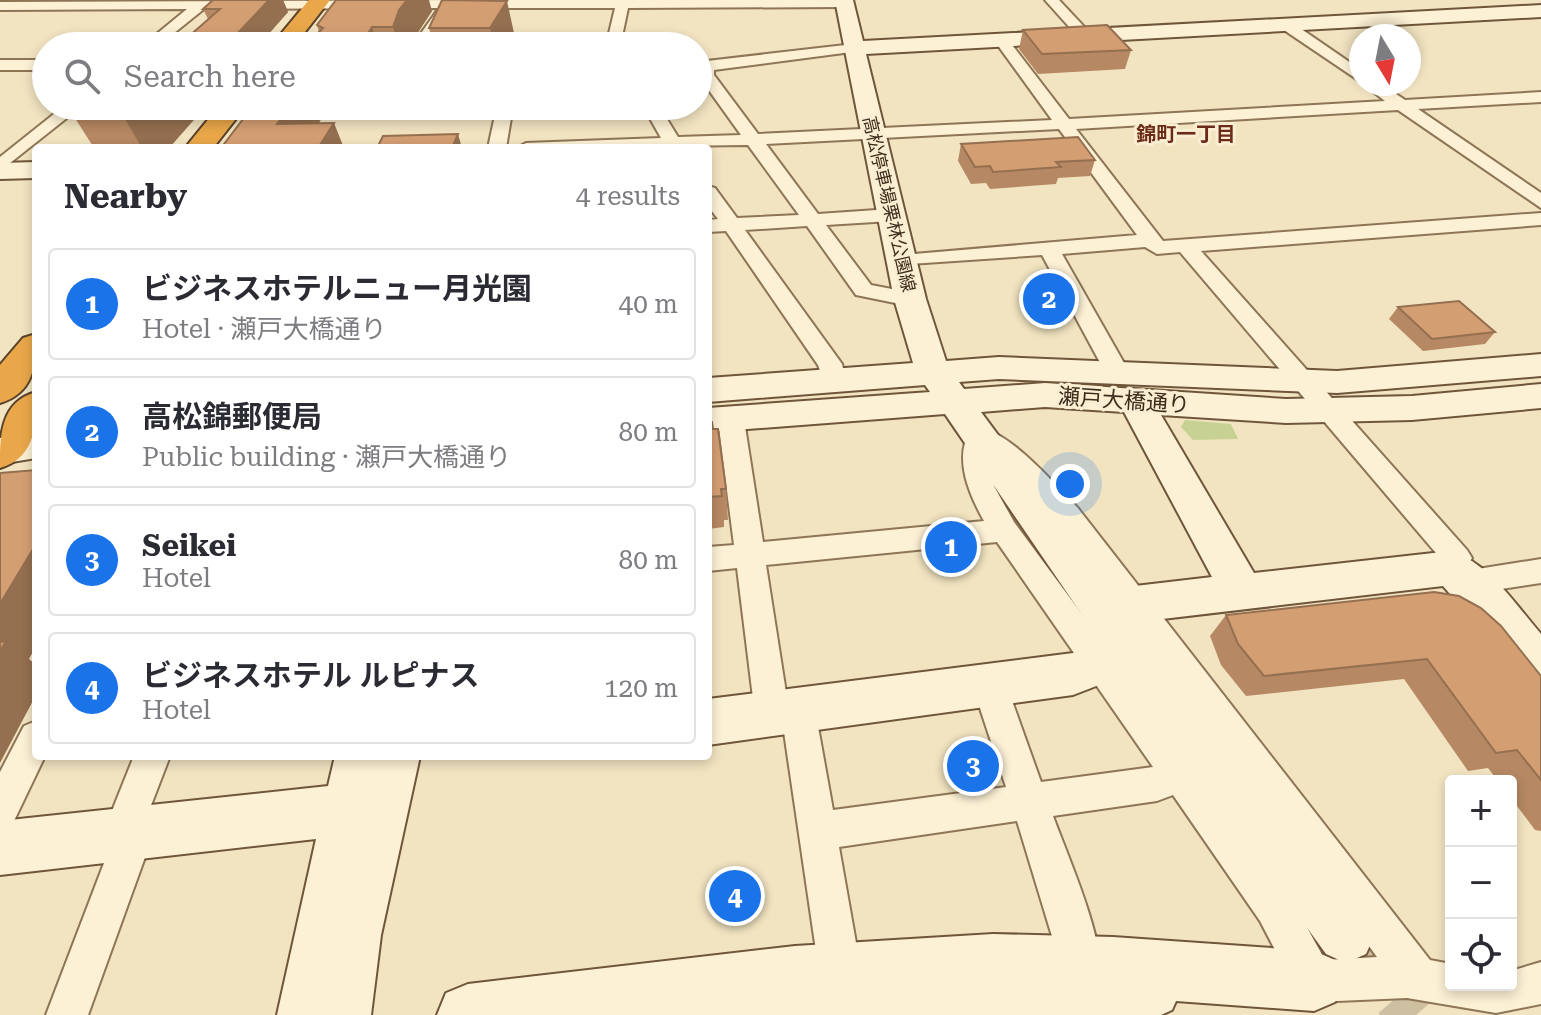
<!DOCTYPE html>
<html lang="en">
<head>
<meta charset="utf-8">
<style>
	:root { --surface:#fff; --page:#f2f2f3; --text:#2b2b33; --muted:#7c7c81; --line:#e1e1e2; --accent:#1a73e8 }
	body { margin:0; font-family:"Roboto Serif","Noto Sans JP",serif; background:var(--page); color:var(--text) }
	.controls { position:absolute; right:24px; bottom:24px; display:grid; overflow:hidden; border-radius:8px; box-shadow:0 4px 12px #0003 }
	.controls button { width:72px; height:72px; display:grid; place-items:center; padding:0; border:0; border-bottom:2px solid var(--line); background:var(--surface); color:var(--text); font:40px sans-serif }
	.compass { position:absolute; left:1349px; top:24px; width:72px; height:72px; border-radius:50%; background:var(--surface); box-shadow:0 4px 12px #0003; rotate:170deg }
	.you { position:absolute; left:1070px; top:484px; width:28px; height:28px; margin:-20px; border:6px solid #fff; border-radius:50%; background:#1a73e8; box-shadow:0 0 0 12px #1a73e833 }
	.badge { display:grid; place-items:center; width:52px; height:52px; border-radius:50%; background:var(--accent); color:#fff; font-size:26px; font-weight:700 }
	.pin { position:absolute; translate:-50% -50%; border:4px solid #fff; box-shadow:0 2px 8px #0006 }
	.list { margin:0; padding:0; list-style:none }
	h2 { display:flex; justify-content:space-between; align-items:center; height:104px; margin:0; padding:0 32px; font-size:34px }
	h2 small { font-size:26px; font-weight:400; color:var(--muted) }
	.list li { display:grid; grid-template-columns:52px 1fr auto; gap:24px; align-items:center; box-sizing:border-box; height:112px; margin:0 16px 16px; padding:0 16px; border:2px solid var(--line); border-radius:8px }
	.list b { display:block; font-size:30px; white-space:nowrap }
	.list p { margin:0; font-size:26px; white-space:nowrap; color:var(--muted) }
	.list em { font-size:26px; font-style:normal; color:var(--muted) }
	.icon { flex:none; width:44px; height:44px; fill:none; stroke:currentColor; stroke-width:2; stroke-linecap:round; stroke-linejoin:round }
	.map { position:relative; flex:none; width:1541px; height:1015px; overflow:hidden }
	.search { position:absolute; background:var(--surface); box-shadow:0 4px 12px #0003; left:32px; top:32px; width:680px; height:88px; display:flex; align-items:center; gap:20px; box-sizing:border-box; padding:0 28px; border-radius:44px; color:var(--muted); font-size:30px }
	.panel { position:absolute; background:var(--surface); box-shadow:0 4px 12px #0003; left:32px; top:144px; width:680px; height:616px; border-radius:8px }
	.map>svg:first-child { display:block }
	.green { fill:#c8d194 }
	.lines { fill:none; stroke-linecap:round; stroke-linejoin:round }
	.secondary-tunnel { stroke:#cdbfa0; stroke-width:54; stroke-dasharray:54 27; stroke-linecap:butt }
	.street-casing { stroke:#8d7556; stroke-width:4 }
	.secondary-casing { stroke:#6f563a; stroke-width:4 }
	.highway-casing { stroke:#5a422b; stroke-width:4 }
	.street { fill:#fcf1d5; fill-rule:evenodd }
	.secondary { fill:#fcf1d5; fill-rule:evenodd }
	.highway { fill:#e9a749; fill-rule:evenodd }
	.wall { fill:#b68863 }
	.shaded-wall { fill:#946f50 }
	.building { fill:#d49e73; stroke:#946f50; stroke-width:2 }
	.labels { text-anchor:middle; stroke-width:6; stroke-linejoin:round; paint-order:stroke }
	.far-street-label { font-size:18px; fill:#3b2c1c; stroke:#f9eed1 }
	.far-neighbourhood-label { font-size:20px; font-weight:bold; fill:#6c2b18; stroke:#f9eed1 }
	.street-label { font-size:22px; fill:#3b2c1c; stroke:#f9eed1 }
</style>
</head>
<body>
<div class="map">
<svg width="1541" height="1015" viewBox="0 0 1541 1015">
	<rect width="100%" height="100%" fill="#f2e4c1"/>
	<!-- green -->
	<path class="green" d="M1185 420 1231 424 1238 439 1193 440 1181 427Z"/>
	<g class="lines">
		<!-- secondary-tunnel -->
		<path class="secondary-tunnel" d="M1346 934 1416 1015"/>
		<defs>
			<g id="street">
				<path d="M457 0H849L852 3 845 7 628 8 620 46H606L615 8H453L426 46H412L439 8 204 9 158 46H142L187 9 0 10V2Z"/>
				<path d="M1045 0H1059L1090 33V39H1080Z"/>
				<path d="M1284 24H1294L1361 70V82L1284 30Z"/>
				<path d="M1001 36 1006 37 1069 119 1385 101 1363 84H1381L1405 100 1541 92V102L1418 109 1541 193V208L1398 110 1076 129 1163 241 1541 213V225L1201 251 1467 550 1472 558 1465 571 1541 559V583L1469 594 1458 591 1456 578 1440 576 1436 568 1441 559 1180 252 1157 254 1145 247 1062 254 1128 370 1116 378 1104 370 1042 255 895 265 892 261 895 257 902 255 1137 235 1059 129 766 144 818 214 891 209 901 215 891 221 826 225 871 285 918 294 921 299 918 304 910 306 856 295 807 226 745 230 842 364 846 380 834 388 825 386 818 365 726 231 708 232V220L718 219 708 206V186L715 188 737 218 799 215 748 145 517 148 526 143 661 138 643 106H659L678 137 741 135 698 75V62L854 44 859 45V51L714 70V75L758 134 1052 120 994 40Z"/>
				<rect x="0" y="60" width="46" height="10"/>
				<path d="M64 106H82L0 171V157Z"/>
				<path d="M497 106H513L506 148H488Z"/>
				<path d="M731 411 740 414 744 420 763 542 984 521C969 494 953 458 971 429 1001 420 1056 486 1077 507L1430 960 1451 964V985H1511V971L1541 962V1004L1496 1013 1407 998 1314 1002 1299 996 1260 921 1173 795 1157 801 1053 816C1067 855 1112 954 1098 989L1083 995 1068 989 1017 821 839 847 861 971 855 986 840 992 825 986 819 971 783 725 772 730 760 725 755 714 737 568 708 571V547L734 545 718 420 722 414ZM991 457 1057 523 1377 957 1325 960 1288 893 1014 522 994 486ZM997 542 1153 767 1041 782 1006 684 1001 674 989 669 977 674 972 684 1006 787 833 810 815 710 810 699 798 695 787 699 766 565Z"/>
				<path d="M36 721V756H45L13 823 0 828V772L24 726Z"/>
				<path d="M134 756H170L145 821 153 835 88 1015H46L109 850 102 836Z"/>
			</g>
			<g id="secondary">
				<path d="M835 0H853L863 41 1541 5V17L866 54 926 299 946 361 999 357 1337 371 1541 354V376L1337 393 999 379 959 382 964 389 1045 383 1286 399 1412 396 1541 384V408L1412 420 1286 423 1161 415 1254 573 1451 551C1490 564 1515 604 1541 634V687L1525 681 1443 586 1137 622 1366 914 1375 934 1366 954 1346 963 1326 954 1121 671 1117 678 1073 695 708 745V699L1073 653 1102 644 945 414 708 432V408L930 392 925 385 708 402V378L913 363 894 299ZM1045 407 1124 412 1212 577 1135 586 1119 591 1117 596 981 412Z"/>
				<path d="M36 162V178L0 179V163Z"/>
				<path d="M36 432V458L0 464V438Z"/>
				<path d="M335 756H420L381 935 371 1015H277L316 839 0 875V821L328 786Z"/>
				<path d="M993 934 1113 937 1314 951 1335 960 1344 981 1335 1002 1314 1011 1176 1001 1172 1010 1161 1015H437L446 993 468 984 795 946Z"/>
			</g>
			<g id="highway">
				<path d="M309 0H330L294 46H271Z"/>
				<path d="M219 106H246L213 148H185Z"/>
				<path d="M36 334C36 365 34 393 0 403V365L23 338Z"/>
				<path d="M36 392C36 424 37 457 0 468 0 436 0 402 36 392Z"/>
			</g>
		</defs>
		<!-- street casing -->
		<use href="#street" class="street-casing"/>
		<!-- secondary casing -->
		<use href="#secondary" class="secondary-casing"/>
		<!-- highway casing -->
		<use href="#highway" class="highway-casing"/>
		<!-- street -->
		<use href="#street" class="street"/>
		<!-- secondary -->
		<use href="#secondary" class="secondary"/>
		<!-- highway -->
		<use href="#highway" class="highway"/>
	</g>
	<!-- wall -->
	<g class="wall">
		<path d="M213 0H283L288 12 258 46H192L188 37 208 19 203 9Z"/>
		<path d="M442 0 514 33 507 46H434L429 28Z"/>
		<path d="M432 11 409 46H305L319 32 317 25Z"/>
		<path d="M1023 30 1131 50 1125 69 1038 74 1019 49Z"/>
		<path d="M83 106H206L169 148H94L73 115Z"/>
		<path d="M961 144 1095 160 1090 176 1058 178 1056 184 990 189 986 183 971 184 958 161Z"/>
		<path d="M1398 307 1495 332 1485 344 1423 351 1389 319Z"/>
		<path d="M708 422 726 489 728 520H724V527L708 529Z"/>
		<path d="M1226 615 1541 676V831L1535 830 1511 798V781H1498L1488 768 1468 771 1404 679 1246 696 1221 665 1210 636Z"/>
	</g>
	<!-- shaded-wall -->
	<g class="shaded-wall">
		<path d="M269 0H283L288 12 258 46H243L237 34Z"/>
		<path d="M407 0H429L432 11 409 46H399L393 27 399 10Z"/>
		<path d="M507 1 514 33 507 46H494L490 28Z"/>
		<path d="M372 27 378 46H360Z"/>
		<path d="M147 106H206L169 148H142L122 114Z"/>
		<path d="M290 106H357L351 116 322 118 303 148 277 124Z"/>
		<path d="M334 123 344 148H318Z"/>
		<path d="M458 134 462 148H452Z"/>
		<path d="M36 544V646L29 659 36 665V695L0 763V604Z"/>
	</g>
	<!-- building -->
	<g class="building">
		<path d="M213 0H269L237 34 188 37 220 9H203Z"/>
		<path d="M336 0H407L399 10 393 27H372L360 46H305L323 28 317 25Z"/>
		<path d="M442 0 507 1 490 28H429Z"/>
		<path d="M1107 25 1131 50 1042 54 1023 30Z"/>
		<path d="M83 106H147L145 108 122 114 73 115Z"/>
		<path d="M253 106H290L277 124 334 123 318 148H221Z"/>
		<path d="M458 134 452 148H377L383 136Z"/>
		<path d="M1078 137 1095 160 1056 162 1061 167 993 172 990 166 975 167 961 144Z"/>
		<path d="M1459 301 1495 332 1432 339 1398 307Z"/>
		<path d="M708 422H712L713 429H718L726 489H721L722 496 708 497Z"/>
		<path d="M36 470V544L0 604V473Z"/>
		<path d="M1434 592 1459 596 1481 608 1501 626 1541 676V780L1517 750 1496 753 1427 659 1264 676 1238 644 1226 615Z"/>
		<path d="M6 641 0 651V642Z"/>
	</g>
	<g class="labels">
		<!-- far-street labels -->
		<g class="far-street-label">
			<text transform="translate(889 204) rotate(77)" y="6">高松停車場栗林公園線</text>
		</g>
		<!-- far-neighbourhood labels -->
		<g class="far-neighbourhood-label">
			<text x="1186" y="141">錦町一丁目</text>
		</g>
		<!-- street labels -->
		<g class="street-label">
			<text transform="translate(1124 400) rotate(4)" y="8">瀬戸大橋通り</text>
		</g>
	</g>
</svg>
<div class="controls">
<button>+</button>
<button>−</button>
<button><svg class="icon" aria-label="locate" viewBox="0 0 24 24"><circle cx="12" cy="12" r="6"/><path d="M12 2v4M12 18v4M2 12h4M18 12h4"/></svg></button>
</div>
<svg class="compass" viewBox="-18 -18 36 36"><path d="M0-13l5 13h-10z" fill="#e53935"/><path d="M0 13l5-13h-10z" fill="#7c7c81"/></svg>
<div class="you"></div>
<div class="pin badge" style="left:951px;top:547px">1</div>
<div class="pin badge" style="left:1049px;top:299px">2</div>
<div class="pin badge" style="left:973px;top:766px">3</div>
<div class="pin badge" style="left:735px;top:896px">4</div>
<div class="search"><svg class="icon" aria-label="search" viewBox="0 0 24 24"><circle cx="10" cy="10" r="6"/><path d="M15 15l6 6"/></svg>Search here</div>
<section class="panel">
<h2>Nearby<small>4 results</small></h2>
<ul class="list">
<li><span class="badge">1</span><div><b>ビジネスホテルニュー月光園</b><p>Hotel · 瀬戸大橋通り</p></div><em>40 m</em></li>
<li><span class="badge">2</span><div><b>高松錦郵便局</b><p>Public building · 瀬戸大橋通り</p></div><em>80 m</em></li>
<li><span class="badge">3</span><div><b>Seikei</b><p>Hotel</p></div><em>80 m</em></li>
<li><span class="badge">4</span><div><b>ビジネスホテル ルピナス</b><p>Hotel</p></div><em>120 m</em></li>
</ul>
</section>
</div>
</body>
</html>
